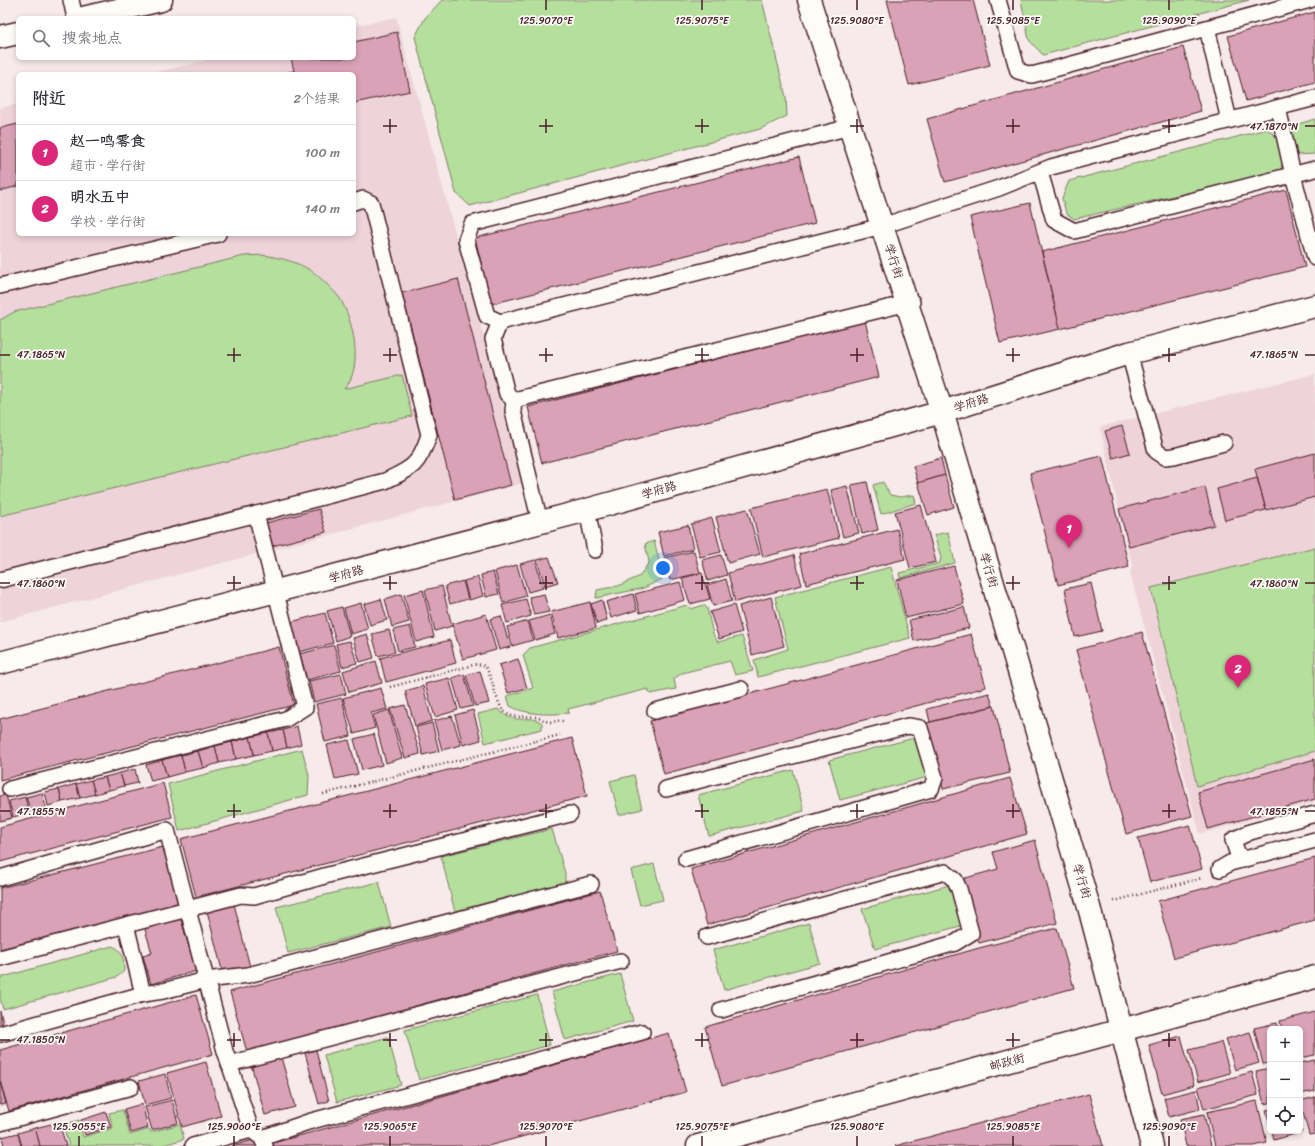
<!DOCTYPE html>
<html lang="zh">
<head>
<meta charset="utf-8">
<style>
	:root { --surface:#fff; --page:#f2f2f3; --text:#2b2b33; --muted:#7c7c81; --line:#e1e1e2; --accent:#db2777 }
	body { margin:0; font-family:Sriracha,"LXGW WenKai TC",sans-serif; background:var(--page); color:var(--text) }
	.controls { position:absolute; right:12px; bottom:12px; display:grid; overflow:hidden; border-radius:6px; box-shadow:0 2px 6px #0003 }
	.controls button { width:36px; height:36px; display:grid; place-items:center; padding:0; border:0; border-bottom:1px solid var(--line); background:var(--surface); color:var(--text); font:20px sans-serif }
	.you { position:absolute; left:663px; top:568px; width:14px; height:14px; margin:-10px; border:3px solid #fff; border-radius:50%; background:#1a73e8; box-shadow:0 0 0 6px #1a73e833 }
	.badge { display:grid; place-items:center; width:26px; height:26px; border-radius:50%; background:var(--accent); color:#fff; font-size:13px; font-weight:700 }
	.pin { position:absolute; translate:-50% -33px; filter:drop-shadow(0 1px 2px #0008) }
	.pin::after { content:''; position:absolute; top:21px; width:14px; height:12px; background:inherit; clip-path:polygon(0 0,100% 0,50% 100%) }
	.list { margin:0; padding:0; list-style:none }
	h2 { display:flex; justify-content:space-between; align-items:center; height:52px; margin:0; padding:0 16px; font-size:17px }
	h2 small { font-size:13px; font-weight:400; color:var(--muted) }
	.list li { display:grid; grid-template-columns:26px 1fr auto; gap:12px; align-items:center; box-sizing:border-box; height:56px; padding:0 16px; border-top:1px solid var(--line) }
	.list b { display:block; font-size:15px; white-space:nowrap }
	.list p { margin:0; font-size:13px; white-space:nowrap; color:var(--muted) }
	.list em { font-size:13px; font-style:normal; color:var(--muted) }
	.icon { flex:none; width:22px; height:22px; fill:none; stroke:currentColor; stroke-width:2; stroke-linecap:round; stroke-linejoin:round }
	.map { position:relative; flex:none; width:1315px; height:1146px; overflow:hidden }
	.search { position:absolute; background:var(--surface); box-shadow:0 2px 6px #0003; left:16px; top:16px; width:340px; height:44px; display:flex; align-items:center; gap:10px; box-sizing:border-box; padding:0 14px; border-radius:6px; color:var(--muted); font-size:15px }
	.panel { position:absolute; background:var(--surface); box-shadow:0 2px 6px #0003; left:16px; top:72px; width:340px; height:164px; border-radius:6px }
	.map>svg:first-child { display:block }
	.built { fill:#eed4da }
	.green { fill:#b4df9c; stroke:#7f7f64 }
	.building { fill:#daa2b6; stroke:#4a1f2b }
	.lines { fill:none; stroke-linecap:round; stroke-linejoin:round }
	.service-casing { stroke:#4a1f2b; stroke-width:18 }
	.minor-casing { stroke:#4a1f2b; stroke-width:25 }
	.tertiary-casing { stroke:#4a1f2b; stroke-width:25 }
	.path { stroke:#4a1f2b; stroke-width:2.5; stroke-dasharray:1 3; stroke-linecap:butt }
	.service { stroke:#fdfcf7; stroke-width:15 }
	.minor { stroke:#fdfcf7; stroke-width:22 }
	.tertiary { stroke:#fdfcf7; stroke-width:22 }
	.ticks { fill:none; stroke:#4a1f2b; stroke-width:1.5 }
	.labels { text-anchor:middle; stroke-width:3.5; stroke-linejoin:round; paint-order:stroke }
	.street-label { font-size:12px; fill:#4a1f2b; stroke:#fdfcf7 }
	.ticks-label { font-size:10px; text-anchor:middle; fill:#4a1f2b; stroke:#fdfcf7; stroke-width:3.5; stroke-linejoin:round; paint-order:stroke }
</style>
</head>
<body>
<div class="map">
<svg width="1315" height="1146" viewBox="0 0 1315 1146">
	<rect width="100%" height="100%" fill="#f6eaea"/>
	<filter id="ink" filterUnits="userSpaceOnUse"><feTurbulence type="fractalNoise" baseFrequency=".025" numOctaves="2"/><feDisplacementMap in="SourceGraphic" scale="8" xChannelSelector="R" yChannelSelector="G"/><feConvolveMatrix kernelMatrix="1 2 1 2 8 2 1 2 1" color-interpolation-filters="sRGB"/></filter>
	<g filter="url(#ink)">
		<!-- built -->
		<g class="built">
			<path d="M396 17 524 483 0 622V108L18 104V234H354V74H147L217 58H354V26Z"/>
			<path d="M1315 374V802L1200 834 1130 573 1133 565 1128 551 1100 427Z"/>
		</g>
		<!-- green -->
		<g class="green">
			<path d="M442 0H762L786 97 787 116 760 129 470 206 456 193 415 37 425 18Z"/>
			<path d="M1021 0H1249L1043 55 1029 40Z"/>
			<path d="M1315 119V154L1296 155 1291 135 1298 124Z"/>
			<path d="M1267 129C1286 143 1284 149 1281 171L1074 219 1066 213 1062 198 1069 181Z"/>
			<path d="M263 255C282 258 303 263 317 275 324 281 333 290 339 297 354 320 364 369 344 389L402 375 412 416 0 516V320L14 312 244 256Z"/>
			<path d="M883 482 890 495 900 497 914 495 916 503 881 514 873 485Z"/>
			<path d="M948 532 955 563 900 578 899 573 940 563 941 557 934 535Z"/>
			<path d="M654 541 664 578 644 588 596 598 597 590 618 586 640 576 649 562 645 544Z"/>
			<path d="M1315 547V751L1197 786 1151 588Z"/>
			<path d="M891 567 910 638 758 677 754 660 788 649 775 597Z"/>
			<path d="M687 605 691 609 704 605 707 608 713 634 718 642 742 636 753 671 735 675 730 661 682 673 674 679 676 689 650 694 648 689 568 709 569 713C552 715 525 715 510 706L507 696 533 688 523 655 530 648Z"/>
			<path d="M498 709C517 728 526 712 542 723V729L485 743 478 714Z"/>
			<path d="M918 737 928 777 840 800 829 760Z"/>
			<path d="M302 749 309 775 308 795 179 831 168 784Z"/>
			<path d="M793 770 804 811 709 836 698 795Z"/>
			<path d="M634 775 642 809 619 815 610 781Z"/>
			<path d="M552 829 565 873V883L455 912 441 856Z"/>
			<path d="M654 864 663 900 640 905 631 870Z"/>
			<path d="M379 882 391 927 288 953 276 907Z"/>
			<path d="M953 884 964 925 875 949 862 909Z"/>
			<path d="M809 923 820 963 724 990 713 950Z"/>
			<path d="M112 946C123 949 124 960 124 971L117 977 3 1009 0 998V978Z"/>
			<path d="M620 974 633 1021 565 1040 552 992Z"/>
			<path d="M537 995 550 1045 419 1080 405 1030Z"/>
			<path d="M388 1037 401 1085 337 1102 324 1055Z"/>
			<path d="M123 1110 130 1135 149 1129 151 1132 180 1124 184 1139 160 1146H69L63 1125 79 1120 83 1137 113 1128 109 1113Z"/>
		</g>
		<!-- building -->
		<g class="building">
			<path d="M887 0H973L990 65 909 85Z"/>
			<path d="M1315 12V82L1246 101 1228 36Z"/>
			<path d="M397 32 410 91 354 103V74H278L294 71 291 58H354V42Z"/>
			<path d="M1183 47 1201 111 945 182 927 119Z"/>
			<path d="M18 124V186L0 191V128Z"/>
			<path d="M799 157 815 223 491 304 475 238Z"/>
			<path d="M1286 190 1305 267 1060 329 1042 252Z"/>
			<path d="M1030 203 1060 329 1000 343 970 217Z"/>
			<path d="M458 279 511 485 455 500 402 293Z"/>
			<path d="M865 321 879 377 542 463 528 407Z"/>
			<path d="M1122 426 1130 453 1113 458 1105 431Z"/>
			<path d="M1315 453V497L1266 510 1255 469Z"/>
			<path d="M1102 456 1129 567 1058 585 1030 473Z"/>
			<path d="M941 458 945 475 918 483 913 466Z"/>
			<path d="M945 475 954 507 928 515 918 483Z"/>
			<path d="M1257 478 1266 510 1225 520 1217 489Z"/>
			<path d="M867 482 878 530 862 534 851 485Z"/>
			<path d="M847 486 859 533 843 537 831 490Z"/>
			<path d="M1205 487 1214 525 1129 547 1119 509Z"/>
			<path d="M827 489 839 538 763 557 751 508Z"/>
			<path d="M921 505 936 562 910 568 895 512Z"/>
			<path d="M319 509 326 532 272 546 266 523Z"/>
			<path d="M747 509 760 554 728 563 716 517Z"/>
			<path d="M712 518 721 552 700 557 691 524Z"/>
			<path d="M688 525 693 549 664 556 658 532Z"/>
			<path d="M897 529 905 559 806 584 799 554Z"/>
			<path d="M694 551 700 573 670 580 664 558Z"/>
			<path d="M721 555 727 575 708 581 702 560Z"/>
			<path d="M794 555 802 585 735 602 728 573Z"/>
			<path d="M549 557 558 582 545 586 537 560Z"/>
			<path d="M535 560 543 588 528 592 520 564Z"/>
			<path d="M517 565 526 596 503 603 495 571Z"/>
			<path d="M954 566 964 604 906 618 897 580Z"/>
			<path d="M493 572 499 594 486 597 481 575Z"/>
			<path d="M702 573 710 599 690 604 682 578Z"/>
			<path d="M478 577 483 596 469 600 464 581Z"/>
			<path d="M726 579 732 601 713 606 707 585Z"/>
			<path d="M463 581 468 599 450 604 445 586Z"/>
			<path d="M680 582 685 600 640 613 635 594Z"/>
			<path d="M1091 583 1102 631 1075 637 1065 589Z"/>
			<path d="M442 586 452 626 435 631 425 590Z"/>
			<path d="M423 590 434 637 416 642 404 595Z"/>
			<path d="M401 594 409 622 392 627 385 599Z"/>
			<path d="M544 594 549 612 534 615 529 597Z"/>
			<path d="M633 594 637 610 611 618 606 602Z"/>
			<path d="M771 597 784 646 752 655 739 606Z"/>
			<path d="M381 599 387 620 370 625 364 604Z"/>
			<path d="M526 599 531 616 507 623 502 605Z"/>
			<path d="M602 600 607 620 597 624 591 604Z"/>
			<path d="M590 602 596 628 558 638 551 612Z"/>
			<path d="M361 603 368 629 351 634 344 608Z"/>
			<path d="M734 605 742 632 719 639 710 612Z"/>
			<path d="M342 607 350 636 336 641 327 611Z"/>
			<path d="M964 607 969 628 914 641 909 620Z"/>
			<path d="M325 613 333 643 299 652 291 622Z"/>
			<path d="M486 614 496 650 463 659 452 624Z"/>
			<path d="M550 615 555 634 535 640 529 621Z"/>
			<path d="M501 616 510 647 499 650 490 619Z"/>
			<path d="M528 621 533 640 512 646 507 627Z"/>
			<path d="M410 626 415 647 398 651 393 630Z"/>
			<path d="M389 630 395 652 378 656 372 634Z"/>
			<path d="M1142 632 1192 816 1126 834 1076 650Z"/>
			<path d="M367 634 374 658 360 662 353 638Z"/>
			<path d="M971 634 986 687 664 774 650 721Z"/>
			<path d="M450 640 456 663 386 682 380 658Z"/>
			<path d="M350 641 357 663 342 667 336 644Z"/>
			<path d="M334 645 341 671 307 680 300 654Z"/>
			<path d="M279 647 294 705 0 780V719Z"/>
			<path d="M518 659 527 688 508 693 499 665Z"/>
			<path d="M376 661 382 683 349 692 343 671Z"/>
			<path d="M480 671 489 703 475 706 466 675Z"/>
			<path d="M341 674 346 694 314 702 309 681Z"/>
			<path d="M464 674 473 706 461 709 452 678Z"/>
			<path d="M449 678 458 710 435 717 425 684Z"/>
			<path d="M423 686 432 721 415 726 405 691Z"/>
			<path d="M381 688 387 709 371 713 375 728 354 734 343 698Z"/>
			<path d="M989 693 993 706 930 722 927 709Z"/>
			<path d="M342 698 351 736 325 742 316 704Z"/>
			<path d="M405 705 420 754 405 758 390 709Z"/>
			<path d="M994 706 1010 773 943 789 927 723Z"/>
			<path d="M389 710 402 758 386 763 373 715Z"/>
			<path d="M473 710 481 740 463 745 455 715Z"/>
			<path d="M452 716 461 745 442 750 434 721Z"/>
			<path d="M432 723 439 751 423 755 416 727Z"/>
			<path d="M297 726 301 744 287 748 283 730Z"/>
			<path d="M283 730 287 748 272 751 268 733Z"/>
			<path d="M268 733 272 751 254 755 250 737Z"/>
			<path d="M374 734 382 765 362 770 354 739Z"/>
			<path d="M250 737 254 755 236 759 232 742Z"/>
			<path d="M572 738 587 796 196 897 181 839Z"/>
			<path d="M349 740 358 774 335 779 327 745Z"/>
			<path d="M232 742 236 759 219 763 215 746Z"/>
			<path d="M215 746 219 763 203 768 198 751Z"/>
			<path d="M198 751 203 768 185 772 181 755Z"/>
			<path d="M181 755 185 772 167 777 162 760Z"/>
			<path d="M1315 759V799L1208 829 1198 792Z"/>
			<path d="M162 760 167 777 151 781 146 765Z"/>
			<path d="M135 769 138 783 124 786 120 773Z"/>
			<path d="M120 773 124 786 109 790 105 777Z"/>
			<path d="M105 777 109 790 95 794 91 780Z"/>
			<path d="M1010 778 1027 834 707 925 691 869Z"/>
			<path d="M91 780 95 794 80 798 76 784Z"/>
			<path d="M163 783 172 817 0 862V827Z"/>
			<path d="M76 784 80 798 62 802 59 789Z"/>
			<path d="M59 789 62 802 48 806 45 792Z"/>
			<path d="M42 793 46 808 31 812 26 797Z"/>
			<path d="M6 795 12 818 0 821V796Z"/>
			<path d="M25 797 29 813 13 817 9 801Z"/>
			<path d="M1190 825 1202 869 1150 882 1138 838Z"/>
			<path d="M1035 840 1057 923 979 943 962 879 998 869 993 852Z"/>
			<path d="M163 847 178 904 0 949V888Z"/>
			<path d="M1315 858V920L1174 958 1158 901Z"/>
			<path d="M600 891 617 951 247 1052 230 992Z"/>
			<path d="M233 900 250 967 223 974 206 907Z"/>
			<path d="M180 916 196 971 151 984 143 956 152 953 144 926Z"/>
			<path d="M1057 928 1074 988 722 1086 705 1027 979 948Z"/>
			<path d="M196 995 213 1054 9 1111 0 1081V1050Z"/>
			<path d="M0 1011 3 1023 0 1024Z"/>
			<path d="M1315 1012V1055L1300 1058V1029H1282L1280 1021Z"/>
			<path d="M1277 1023 1278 1029H1270V1063L1263 1064 1254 1028Z"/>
			<path d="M1250 1032 1259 1063 1235 1070 1226 1039Z"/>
			<path d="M669 1033 686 1092 488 1146H274L273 1143Z"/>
			<path d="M1181 1036 1194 1085 1162 1094 1149 1045Z"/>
			<path d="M1221 1042 1230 1073 1198 1082 1189 1050Z"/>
			<path d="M316 1050 329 1101 319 1104 305 1053Z"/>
			<path d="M281 1057 295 1107 265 1115 251 1064Z"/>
			<path d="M1315 1060V1091L1300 1094V1063Z"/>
			<path d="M206 1062 221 1116 182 1127 167 1073Z"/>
			<path d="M1270 1068V1103L1264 1104 1256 1071Z"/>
			<path d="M1252 1072 1258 1095 1204 1109 1198 1087Z"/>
			<path d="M165 1074 171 1098 145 1105 139 1081Z"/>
			<path d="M0 1081 6 1104 0 1105Z"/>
			<path d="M1196 1090 1200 1109 1169 1117 1164 1098Z"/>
			<path d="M1089 1094 1103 1146H895Z"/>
			<path d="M1315 1097V1134L1309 1135 1300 1101Z"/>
			<path d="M172 1100 178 1123 152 1130 145 1107Z"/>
			<path d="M1257 1101 1267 1143 1254 1146H1215L1207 1112Z"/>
			<path d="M142 1104 148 1128 131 1133 124 1109Z"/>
			<path d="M1270 1109V1125L1266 1110Z"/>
			<path d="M106 1112 111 1127 85 1135 81 1120Z"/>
			<path d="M1204 1114 1211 1146H1186L1180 1119Z"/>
			<path d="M59 1122 66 1146H40L35 1128Z"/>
			<path d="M1300 1127 1302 1132 1274 1140 1272 1131H1300Z"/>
			<path d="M35 1128 40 1146H22L18 1133Z"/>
			<path d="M18 1133 21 1146H4L2 1137Z"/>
			<path d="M257 1139 259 1146H232Z"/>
		</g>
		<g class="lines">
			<defs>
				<g id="service">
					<path d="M71 0 75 18"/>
					<path d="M998 0 1018 71 1032 75 1310 0"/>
					<path d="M1207 28 1229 120"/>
					<path d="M1278 108 1293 175 1315 258"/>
					<path d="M850 127 472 224 466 240 487 316 500 322 882 226 999 188 1051 167 1315 98"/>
					<path d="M1040 172 1054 220 1074 231 1315 169"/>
					<path d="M0 286 218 234"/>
					<path d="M500 322 493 339 507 394 514 400"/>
					<path d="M1129 353 1156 451 1165 457 1174 456 1224 443"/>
					<path d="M587 510 595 550"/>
					<path d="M540 522 513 411 514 400 912 302"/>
					<path d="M0 580 385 481C413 468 419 465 429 435L371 203 363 199 354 202"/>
					<path d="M655 711 741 689"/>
					<path d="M10 789 286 719 305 707 256 514"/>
					<path d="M666 789 908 726 920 728 935 778 931 789 686 859"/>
					<path d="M1243 860 1237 852 1233 840 1250 832 1315 814"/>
					<path d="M1220 869 1230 863 1315 840"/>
					<path d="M0 878 167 830 225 1051 251 1130 262 1138 265 1146"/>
					<path d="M126 925 143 994"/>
					<path d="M707 937 945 872 955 880 959 889 971 933 955 943 721 1010"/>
					<path d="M0 958 241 895 254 896 328 875 570 814"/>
					<path d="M0 1034 143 994 163 991 206 980 248 975 591 884"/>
					<path d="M229 1064 621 961"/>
					<path d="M0 1123 131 1087"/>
					<path d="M262 1138 308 1122 642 1032"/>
					<path d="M193 1146 251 1130"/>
				</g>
				<g id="minor">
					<path d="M809 0 942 412 1089 907 1152 1146"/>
					<path d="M698 1146 1315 977"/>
				</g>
				<g id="tertiary">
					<path d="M83 18 161 0"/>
					<path d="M0 37 18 33"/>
					<path d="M0 663 587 510 942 412 1129 353 1315 306"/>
				</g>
			</defs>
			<!-- service casing -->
			<use href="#service" class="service-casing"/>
			<!-- minor casing -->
			<use href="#minor" class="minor-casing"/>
			<!-- tertiary casing -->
			<use href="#tertiary" class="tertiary-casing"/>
			<!-- path -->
			<g class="path">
				<path d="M390 687 477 664 485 666C493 679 494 694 501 707 508 721 523 715 535 717 540 717 545 722 550 722 556 722 559 719 565 722"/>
				<path d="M323 794 560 735"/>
				<path d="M1114 901 1202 878"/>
			</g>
			<!-- service -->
			<use href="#service" class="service"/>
			<!-- minor -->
			<use href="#minor" class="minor"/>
			<!-- tertiary -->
			<use href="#tertiary" class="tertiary"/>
		</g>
	</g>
	<!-- ticks -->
	<path class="ticks" d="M546 0V10M702 0V10M857 0V10M1013 0V10M1169 0V10M390 119V133M546 119V133M702 119V133M857 119V133M1013 119V133M1169 119V133M383 126H397M539 126H553M695 126H709M850 126H864M1006 126H1020M1162 126H1176M1305 126H1315M234 348V362M390 348V362M546 348V362M702 348V362M857 348V362M1013 348V362M1169 348V362M0 355H10M227 355H241M383 355H397M539 355H553M695 355H709M850 355H864M1006 355H1020M1162 355H1176M1305 355H1315M234 576V590M390 576V590M546 576V590M702 576V590M857 576V590M1013 576V590M1169 576V590M0 583H10M227 583H241M383 583H397M539 583H553M695 583H709M850 583H864M1006 583H1020M1162 583H1176M1305 583H1315M234 804V818M390 804V818M546 804V818M702 804V818M857 804V818M1013 804V818M1169 804V818M0 811H10M227 811H241M383 811H397M539 811H553M695 811H709M850 811H864M1006 811H1020M1162 811H1176M1305 811H1315M234 1033V1047M390 1033V1047M546 1033V1047M702 1033V1047M857 1033V1047M1013 1033V1047M1169 1033V1047M0 1040H10M227 1040H241M383 1040H397M539 1040H553M695 1040H709M850 1040H864M1006 1040H1020M1162 1040H1176M79 1136V1146M234 1136V1146M390 1136V1146M546 1136V1146M702 1136V1146M857 1136V1146M1013 1136V1146M1169 1136V1146"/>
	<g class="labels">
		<!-- street labels -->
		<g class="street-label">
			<text transform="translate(894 261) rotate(72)" y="4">学行街</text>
			<text transform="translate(971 403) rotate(-17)" y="4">学府路</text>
			<text transform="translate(659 490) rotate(-16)" y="4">学府路</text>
			<text transform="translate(989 570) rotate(73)" y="4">学行街</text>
			<text transform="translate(346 574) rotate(-15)" y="4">学府路</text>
			<text transform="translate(1082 881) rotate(73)" y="4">学行街</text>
			<text transform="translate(1007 1062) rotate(-15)" y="4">邮政街</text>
		</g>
	</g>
	<g class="ticks-label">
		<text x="546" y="24">125.9070°E</text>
		<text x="702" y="24">125.9075°E</text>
		<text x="857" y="24">125.9080°E</text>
		<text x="1013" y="24">125.9085°E</text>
		<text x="1169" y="24">125.9090°E</text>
		<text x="1274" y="130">47.1870°N</text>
		<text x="41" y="358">47.1865°N</text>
		<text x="1274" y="358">47.1865°N</text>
		<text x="41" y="587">47.1860°N</text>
		<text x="1274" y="587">47.1860°N</text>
		<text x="41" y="815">47.1855°N</text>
		<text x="1274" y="815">47.1855°N</text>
		<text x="41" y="1043">47.1850°N</text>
		<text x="79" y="1130">125.9055°E</text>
		<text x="234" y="1130">125.9060°E</text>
		<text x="390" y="1130">125.9065°E</text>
		<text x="546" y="1130">125.9070°E</text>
		<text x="702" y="1130">125.9075°E</text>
		<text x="857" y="1130">125.9080°E</text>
		<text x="1013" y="1130">125.9085°E</text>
		<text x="1169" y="1130">125.9090°E</text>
	</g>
</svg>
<div class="controls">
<button>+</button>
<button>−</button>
<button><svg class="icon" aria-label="locate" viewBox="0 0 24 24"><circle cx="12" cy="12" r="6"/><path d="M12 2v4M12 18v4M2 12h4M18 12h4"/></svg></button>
</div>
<div class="you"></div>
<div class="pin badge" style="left:1069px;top:548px">1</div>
<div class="pin badge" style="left:1238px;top:688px">2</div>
<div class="search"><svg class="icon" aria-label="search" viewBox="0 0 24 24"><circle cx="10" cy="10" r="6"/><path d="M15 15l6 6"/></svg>搜索地点</div>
<section class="panel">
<h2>附近<small>2个结果</small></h2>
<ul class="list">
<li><span class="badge">1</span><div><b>赵一鸣零食</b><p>超市 · 学行街</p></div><em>100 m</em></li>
<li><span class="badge">2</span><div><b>明水五中</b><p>学校 · 学行街</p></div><em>140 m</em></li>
</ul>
</section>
</div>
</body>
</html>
